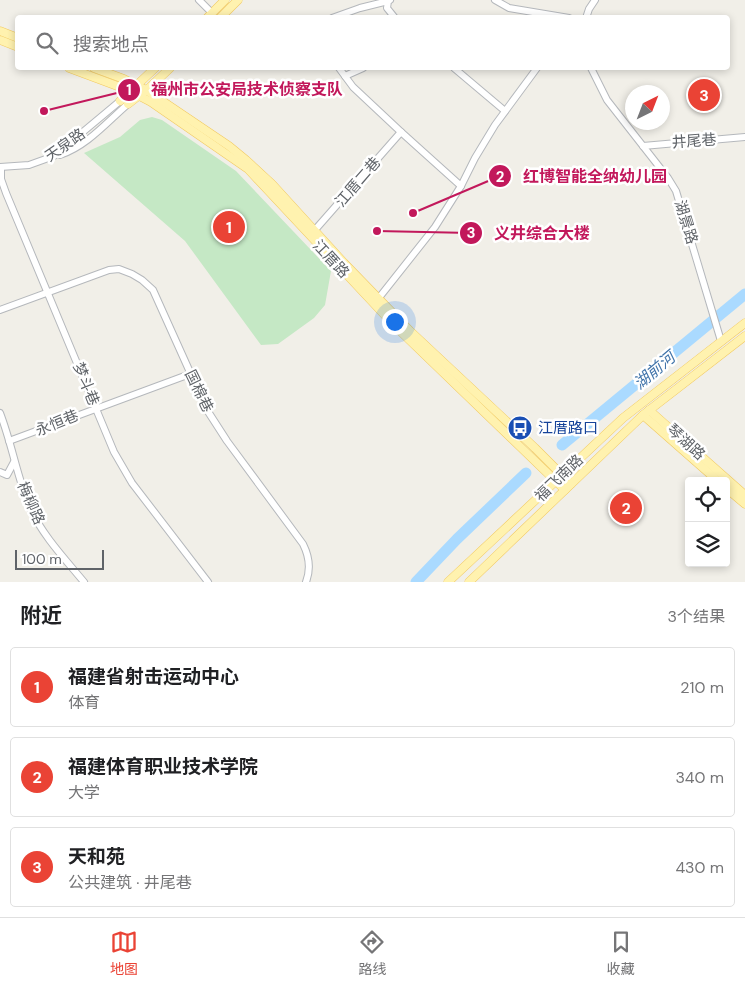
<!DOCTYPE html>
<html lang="zh">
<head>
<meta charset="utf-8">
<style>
	:root { --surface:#fff; --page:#f2f2f2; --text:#202124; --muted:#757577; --line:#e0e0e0; --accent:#ea4335 }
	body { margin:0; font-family:"DM Sans","Noto Sans SC",sans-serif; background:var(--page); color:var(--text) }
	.controls { position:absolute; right:15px; bottom:15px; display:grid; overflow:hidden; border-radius:5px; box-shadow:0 2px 8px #0003 }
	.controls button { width:45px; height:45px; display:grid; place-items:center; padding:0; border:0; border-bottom:1px solid var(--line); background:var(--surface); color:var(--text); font:25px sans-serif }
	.compass { position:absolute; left:625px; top:85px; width:45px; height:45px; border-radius:50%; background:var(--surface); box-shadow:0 2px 8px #0003; rotate:42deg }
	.scale { position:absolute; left:15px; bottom:12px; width:89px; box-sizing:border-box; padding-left:5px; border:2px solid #5f6368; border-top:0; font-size:14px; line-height:18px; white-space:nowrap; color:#5f6368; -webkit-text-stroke:4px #fff; paint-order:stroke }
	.you { position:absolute; left:394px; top:321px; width:18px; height:18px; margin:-12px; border:4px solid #fff; border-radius:50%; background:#1a73e8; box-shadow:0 0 0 8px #1a73e833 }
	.badge { display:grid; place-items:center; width:32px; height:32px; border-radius:50%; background:var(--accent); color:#fff; font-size:16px; font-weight:700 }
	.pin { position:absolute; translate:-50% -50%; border:2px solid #fff; box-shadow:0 1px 5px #0006 }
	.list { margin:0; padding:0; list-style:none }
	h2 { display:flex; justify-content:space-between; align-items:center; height:65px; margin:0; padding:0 20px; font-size:21px }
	h2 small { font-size:16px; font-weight:400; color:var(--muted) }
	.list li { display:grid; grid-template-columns:32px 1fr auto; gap:15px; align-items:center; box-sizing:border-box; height:80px; margin:0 10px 10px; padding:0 10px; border:1px solid var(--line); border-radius:5px }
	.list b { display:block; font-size:19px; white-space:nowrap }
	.list p { margin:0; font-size:16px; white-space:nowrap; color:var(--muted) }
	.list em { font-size:16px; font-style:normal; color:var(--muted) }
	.icon { flex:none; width:28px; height:28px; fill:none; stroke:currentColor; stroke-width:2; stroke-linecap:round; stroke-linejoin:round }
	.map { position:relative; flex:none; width:745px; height:582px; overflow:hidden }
	.search { position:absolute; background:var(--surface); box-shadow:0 2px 8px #0003; left:15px; right:15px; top:15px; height:55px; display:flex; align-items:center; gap:12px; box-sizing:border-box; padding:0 18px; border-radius:5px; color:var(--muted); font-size:19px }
	.sheet { height:335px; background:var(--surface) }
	nav { display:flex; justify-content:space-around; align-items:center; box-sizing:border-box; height:70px; border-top:1px solid var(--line); background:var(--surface); font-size:14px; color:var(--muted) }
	nav a { display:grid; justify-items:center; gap:2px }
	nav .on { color:var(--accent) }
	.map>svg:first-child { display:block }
	.green { fill:#c5e8c5 }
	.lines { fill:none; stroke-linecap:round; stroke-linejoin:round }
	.river { stroke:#aadaff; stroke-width:11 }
	.minor-casing { stroke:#b5b8bc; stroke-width:8 }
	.major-casing { stroke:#f2c960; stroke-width:9 }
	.minor { stroke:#fff; stroke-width:6 }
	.major { stroke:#fff2af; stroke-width:8 }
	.labels { text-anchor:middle; stroke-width:5; stroke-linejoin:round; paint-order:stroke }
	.street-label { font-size:15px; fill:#5f6368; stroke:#fff }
	.transit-label { font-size:15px; fill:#164399; stroke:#fff; text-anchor:start }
	.water-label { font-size:16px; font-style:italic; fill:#4174aa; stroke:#fff }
	.leader { fill:none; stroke:#c2185b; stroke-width:2 }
	.callout-dot { fill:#c2185b; stroke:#fff; stroke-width:2 }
	.mark-label { font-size:15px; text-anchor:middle; font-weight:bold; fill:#fff }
	.callout-label { font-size:16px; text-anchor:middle; font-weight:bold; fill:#c2185b; stroke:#fff; stroke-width:5; stroke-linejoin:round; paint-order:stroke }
</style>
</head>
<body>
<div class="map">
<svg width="745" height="582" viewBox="0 0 745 582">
	<rect width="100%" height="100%" fill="#f1efe8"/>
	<!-- green -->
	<path class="green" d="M152 117 162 120 236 171 331 271 325 305 314 318 278 344 261 345 185 241 84 153 120 137 140 120Z"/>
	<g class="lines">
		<!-- river -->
		<g class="river">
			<path d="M562 445 745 294"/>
			<path d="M416 582 457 539 526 473"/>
		</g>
		<defs>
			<g id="minor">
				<path d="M199 0 212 13"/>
				<path d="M390 0 388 1 387 8 395 18"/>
				<path d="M495 0 509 8 569 18"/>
				<path d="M332 18 360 8 388 1"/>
				<path d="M586 18 589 9 595 0"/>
				<path d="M339 68 353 87 401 132 461 186"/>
				<path d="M454 68 505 111"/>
				<path d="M591 68 607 100 668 178 676 191 721 341"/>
				<path d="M345 76 363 68"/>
				<path d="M643 146 745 137"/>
				<path d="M60 155C87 146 107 122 128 104"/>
				<path d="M0 167 29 165 54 156 120 101"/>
				<path d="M1 167V179L6 193 114 452 132 483 208 582"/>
				<path d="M314 231 401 132"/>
				<path d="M378 299 435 227 461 186 475 158 495 125 537 68"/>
				<path d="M0 310 109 270 119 269 132 274 142 280 153 290 207 410 227 441 303 544C309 556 311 569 306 582"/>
				<path d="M0 413C12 444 17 477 30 508 43 536 65 559 84 582"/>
				<path d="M9 441 190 374"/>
				<path d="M0 472 7 475 14 462"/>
			</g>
			<g id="major">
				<path d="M207 18 225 0"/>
				<path d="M220 18 238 0"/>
				<path d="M0 31 18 38"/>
				<path d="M0 40 18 47"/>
				<path d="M69 68 128 90 151 102 248 169 394 325 565 490"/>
				<path d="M94 68 124 79 146 90 229 146 246 160 272 184 344 263 410 331 535 448 571 484"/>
				<path d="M120 101 155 68"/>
				<path d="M128 104 150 87 170 68"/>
				<path d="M649 410 745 495"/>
				<path d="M643 415 718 481"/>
				<path d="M726 488 745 504"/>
				<path d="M448 582 623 418 745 323"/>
				<path d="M469 582 643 415 745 336"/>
			</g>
		</defs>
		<!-- minor casing -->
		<use href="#minor" class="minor-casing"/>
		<!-- major casing -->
		<use href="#major" class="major-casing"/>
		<!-- minor -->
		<use href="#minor" class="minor"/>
		<!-- major -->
		<use href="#major" class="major"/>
	</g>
	<!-- icons -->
	<defs>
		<symbol id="bus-disc" viewBox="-11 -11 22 22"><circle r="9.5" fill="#1a4fb4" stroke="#fff"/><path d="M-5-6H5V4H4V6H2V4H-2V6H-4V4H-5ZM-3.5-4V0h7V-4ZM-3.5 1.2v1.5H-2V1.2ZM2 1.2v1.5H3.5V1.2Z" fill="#fff"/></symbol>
	</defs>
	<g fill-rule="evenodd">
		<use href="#bus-disc" x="506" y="414" width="28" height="28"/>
	</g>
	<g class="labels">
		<!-- street labels -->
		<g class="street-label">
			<text transform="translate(694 141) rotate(-4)" y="5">井尾巷</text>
			<text transform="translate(65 145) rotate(-35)" y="5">天泉路</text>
			<text transform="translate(358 182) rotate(-49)" y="5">江厝二巷</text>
			<text transform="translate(686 222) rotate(73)" y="5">湖景路</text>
			<text transform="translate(331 259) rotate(47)" y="5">江厝路</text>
			<text transform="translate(86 384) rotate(68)" y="5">梦斗巷</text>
			<text transform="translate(199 391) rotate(64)" y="5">国棉巷</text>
			<text transform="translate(57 423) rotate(-22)" y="5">永恒巷</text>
			<text transform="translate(686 442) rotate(42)" y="5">琴湖路</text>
			<text transform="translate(559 478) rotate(-44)" y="5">福飞南路</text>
			<text transform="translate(31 503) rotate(66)" y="5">梅柳路</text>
		</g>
		<!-- transit labels -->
		<g class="transit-label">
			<text x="538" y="433">江厝路口</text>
		</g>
		<!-- water labels -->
		<g class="water-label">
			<text transform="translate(654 370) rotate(-40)" y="6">湖前河</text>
		</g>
	</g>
	<!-- callouts -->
	<path class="leader" d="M44 111L129 90M413 213L500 176M377 231L471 233"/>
	<g class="callout-dot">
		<circle cx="44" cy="111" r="5"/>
		<circle cx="413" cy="213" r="5"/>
		<circle cx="377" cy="231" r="5"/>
		<circle cx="129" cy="90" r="12"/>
		<circle cx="500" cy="176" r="12"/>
		<circle cx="471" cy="233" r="12"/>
	</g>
	<g class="mark-label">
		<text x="129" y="95">1</text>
		<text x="500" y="182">2</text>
		<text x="471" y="238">3</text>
	</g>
	<g class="callout-label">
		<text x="247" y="95">福州市公安局技术侦察支队</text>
		<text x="595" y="182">红博智能全纳幼儿园</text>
		<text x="542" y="239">义井综合大楼</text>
	</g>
</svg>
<div class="controls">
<button><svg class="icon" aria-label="locate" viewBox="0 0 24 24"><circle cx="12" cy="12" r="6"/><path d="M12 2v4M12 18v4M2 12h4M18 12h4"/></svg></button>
<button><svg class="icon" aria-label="layers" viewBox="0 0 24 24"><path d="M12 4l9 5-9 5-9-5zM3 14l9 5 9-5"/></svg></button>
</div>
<svg class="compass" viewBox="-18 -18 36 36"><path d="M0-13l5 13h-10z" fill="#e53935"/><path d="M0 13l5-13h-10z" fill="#757577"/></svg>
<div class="scale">100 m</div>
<div class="you"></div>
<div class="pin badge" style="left:229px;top:227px">1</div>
<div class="pin badge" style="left:626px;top:508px">2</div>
<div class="pin badge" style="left:704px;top:95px">3</div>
<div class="search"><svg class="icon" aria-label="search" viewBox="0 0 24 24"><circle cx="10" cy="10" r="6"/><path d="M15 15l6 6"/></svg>搜索地点</div>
</div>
<section class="sheet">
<h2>附近<small>3个结果</small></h2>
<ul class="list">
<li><span class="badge">1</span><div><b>福建省射击运动中心</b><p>体育</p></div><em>210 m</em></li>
<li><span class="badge">2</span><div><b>福建体育职业技术学院</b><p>大学</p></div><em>340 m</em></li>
<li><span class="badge">3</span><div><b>天和苑</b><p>公共建筑 · 井尾巷</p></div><em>430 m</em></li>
</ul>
</section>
<nav>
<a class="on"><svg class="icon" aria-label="map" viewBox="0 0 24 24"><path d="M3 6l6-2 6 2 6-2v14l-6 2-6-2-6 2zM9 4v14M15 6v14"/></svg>地图</a>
<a><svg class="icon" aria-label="directions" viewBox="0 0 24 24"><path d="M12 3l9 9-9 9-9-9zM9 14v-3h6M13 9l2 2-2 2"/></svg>路线</a>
<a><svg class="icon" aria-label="saved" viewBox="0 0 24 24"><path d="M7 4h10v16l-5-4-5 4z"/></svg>收藏</a>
</nav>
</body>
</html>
